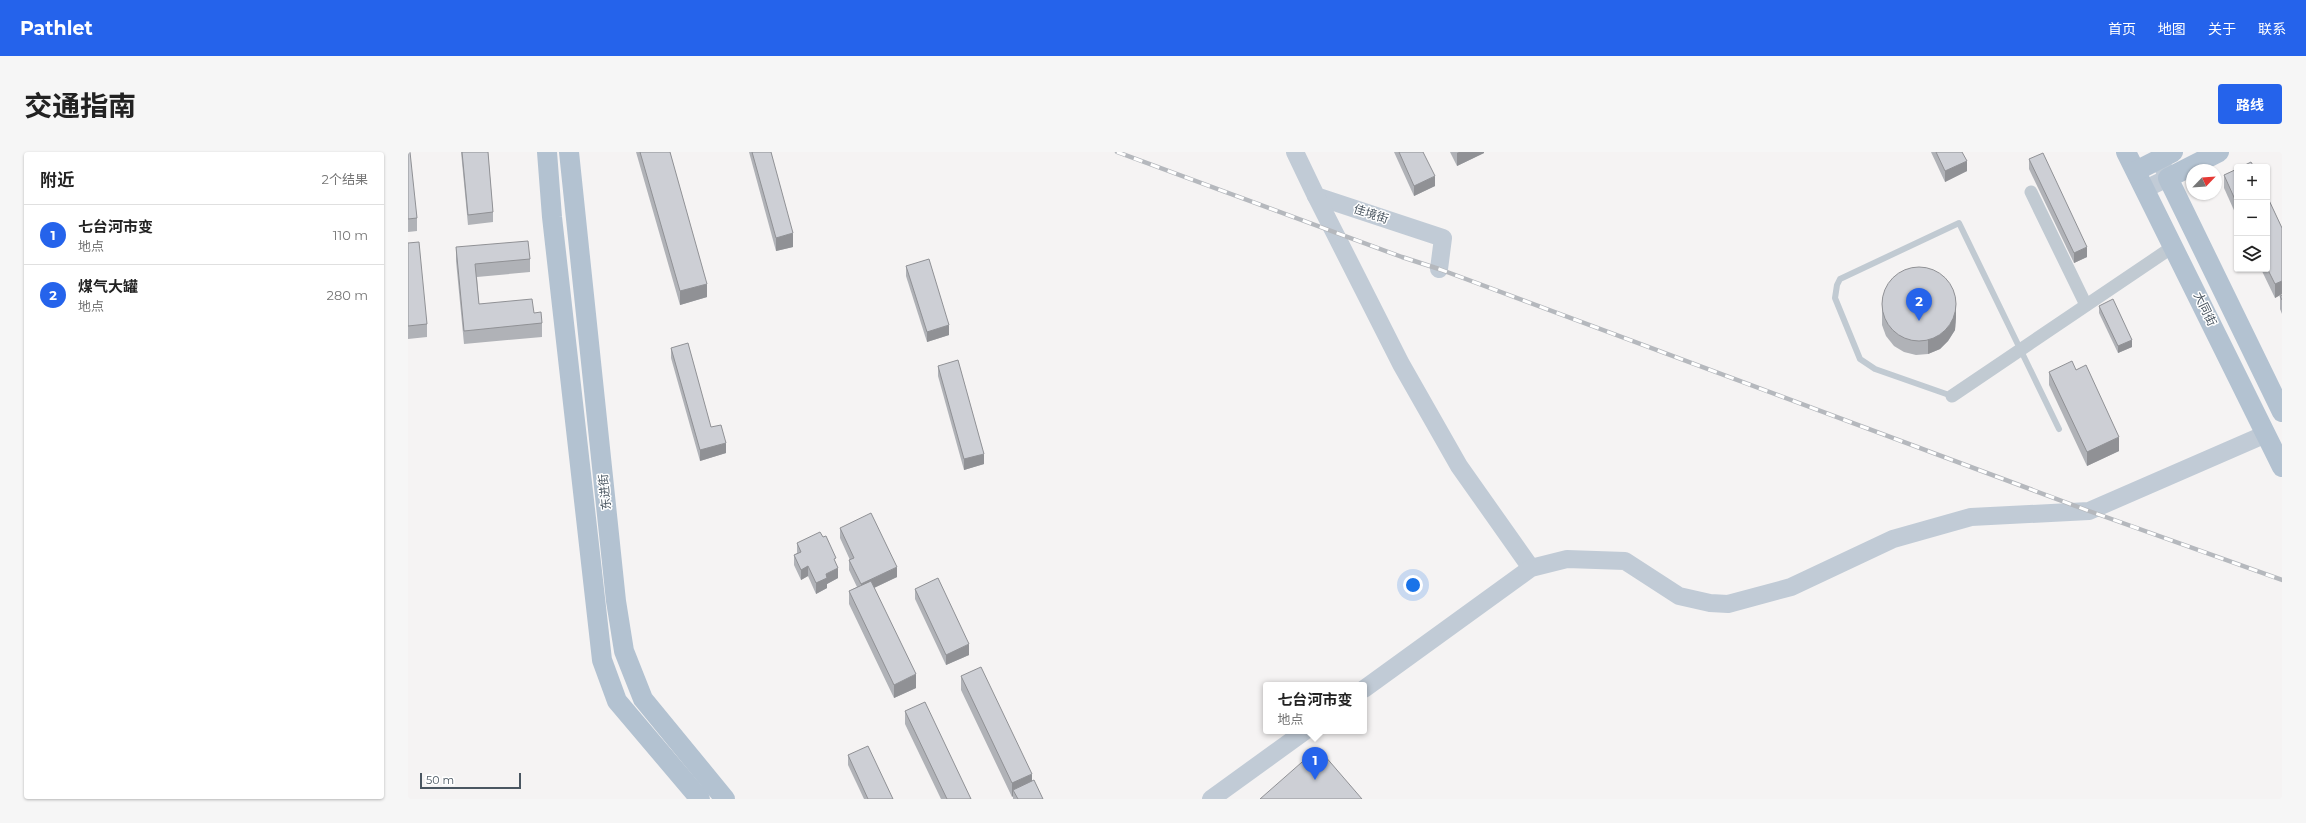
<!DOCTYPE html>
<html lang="zh">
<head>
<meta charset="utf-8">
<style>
	:root { --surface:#fff; --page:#f6f6f6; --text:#222; --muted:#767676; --line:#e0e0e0; --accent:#2563eb }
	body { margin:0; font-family:Montserrat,"Noto Sans SC",sans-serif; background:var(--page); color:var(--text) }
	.controls { position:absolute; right:12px; top:12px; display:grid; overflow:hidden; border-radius:4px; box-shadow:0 1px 3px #0004 }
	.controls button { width:36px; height:36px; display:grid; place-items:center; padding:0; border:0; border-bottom:1px solid var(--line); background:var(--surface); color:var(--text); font:20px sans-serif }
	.compass { position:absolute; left:1778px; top:12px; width:36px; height:36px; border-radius:50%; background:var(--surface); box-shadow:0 1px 3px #0004; rotate:65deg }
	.scale { position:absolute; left:12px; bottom:10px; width:101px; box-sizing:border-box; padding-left:4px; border:2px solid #4a5661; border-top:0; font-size:11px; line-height:14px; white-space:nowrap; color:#4a5661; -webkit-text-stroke:3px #fff; paint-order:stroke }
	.you { position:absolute; left:1005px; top:433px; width:14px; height:14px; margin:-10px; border:3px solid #fff; border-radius:50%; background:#1a73e8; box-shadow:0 0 0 6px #1a73e833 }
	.badge { display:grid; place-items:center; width:26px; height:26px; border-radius:50%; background:var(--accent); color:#fff; font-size:13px; font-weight:700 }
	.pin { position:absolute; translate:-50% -33px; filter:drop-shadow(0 1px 2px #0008) }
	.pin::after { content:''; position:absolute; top:21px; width:14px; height:12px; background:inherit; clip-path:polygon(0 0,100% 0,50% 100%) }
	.popup { position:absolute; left:855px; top:530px; width:104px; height:52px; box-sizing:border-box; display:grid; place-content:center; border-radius:4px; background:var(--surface); filter:drop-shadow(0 1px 3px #0005); font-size:13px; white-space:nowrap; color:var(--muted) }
	.popup b { font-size:15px; color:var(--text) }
	.popup::after { content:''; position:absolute; left:50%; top:100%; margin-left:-8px; border:8px solid transparent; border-top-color:var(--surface) }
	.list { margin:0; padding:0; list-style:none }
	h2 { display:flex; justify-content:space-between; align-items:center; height:52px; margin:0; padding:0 16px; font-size:17px }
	h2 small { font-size:13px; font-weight:400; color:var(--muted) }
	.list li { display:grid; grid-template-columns:26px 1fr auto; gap:12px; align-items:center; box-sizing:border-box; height:60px; padding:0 16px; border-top:1px solid var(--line) }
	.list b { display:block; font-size:15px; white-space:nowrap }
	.list p { margin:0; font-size:13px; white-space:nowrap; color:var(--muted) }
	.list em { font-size:13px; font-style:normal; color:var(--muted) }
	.icon { flex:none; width:22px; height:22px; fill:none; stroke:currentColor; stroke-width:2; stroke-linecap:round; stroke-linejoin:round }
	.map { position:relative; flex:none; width:1874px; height:647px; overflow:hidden; border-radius:4px }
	header { display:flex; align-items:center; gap:24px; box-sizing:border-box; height:56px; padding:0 20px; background:var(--accent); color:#fff }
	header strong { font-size:19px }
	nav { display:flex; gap:22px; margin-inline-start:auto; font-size:14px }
	.intro { display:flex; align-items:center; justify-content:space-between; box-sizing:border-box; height:96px; padding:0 24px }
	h1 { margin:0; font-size:28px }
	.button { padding:10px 18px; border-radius:4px; background:var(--accent); color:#fff; font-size:14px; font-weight:700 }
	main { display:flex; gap:24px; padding:0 24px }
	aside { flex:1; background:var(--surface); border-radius:4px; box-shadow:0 1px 3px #0004 }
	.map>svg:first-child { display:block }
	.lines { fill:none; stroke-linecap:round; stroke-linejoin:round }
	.lane { stroke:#c1cad2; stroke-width:6 }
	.street { stroke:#c1cad2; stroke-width:13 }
	.secondary { stroke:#c1cbd6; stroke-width:18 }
	.primary { stroke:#b3c2d1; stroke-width:20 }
	.rail-casing { stroke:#b5b8bd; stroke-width:4.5 }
	.rail { stroke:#fff; stroke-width:3; stroke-dasharray:9; stroke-linecap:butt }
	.wall { fill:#b0b2b7 }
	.shaded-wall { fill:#909195 }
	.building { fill:#cdcfd5; stroke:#909195 }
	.labels { text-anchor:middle; stroke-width:3; stroke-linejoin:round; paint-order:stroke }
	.street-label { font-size:12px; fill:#4a5661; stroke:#fff }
</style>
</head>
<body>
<header>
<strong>Pathlet</strong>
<nav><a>首页</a><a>地图</a><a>关于</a><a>联系</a></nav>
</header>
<div class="intro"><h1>交通指南</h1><a class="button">路线</a></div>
<main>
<aside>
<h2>附近<small>2个结果</small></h2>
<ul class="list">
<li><span class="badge">1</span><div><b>七台河市变</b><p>地点</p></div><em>110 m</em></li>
<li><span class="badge">2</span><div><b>煤气大罐</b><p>地点</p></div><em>280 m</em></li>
</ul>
</aside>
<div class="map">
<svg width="1874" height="647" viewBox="0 0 1874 647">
	<rect width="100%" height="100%" fill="#f5f3f3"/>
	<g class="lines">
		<!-- lane -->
		<path class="lane" d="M1544 244 1467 217 1452 207 1427 146 1429 133 1432 127 1551 71 1651 277"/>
		<!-- street -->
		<g class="street">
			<path d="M1623 40 1678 153"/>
			<path d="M1544 244 1766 94"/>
		</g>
		<!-- secondary -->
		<g class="secondary">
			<path d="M887 0 908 44 1035 86 1031 117"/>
			<path d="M1737 37 1760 26 1754 13"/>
			<path d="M908 44 993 212 1051 314 1123 416"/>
			<path d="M956 537 1123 416 1159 407 1217 409 1271 444 1302 451 1320 452 1383 435 1485 387 1563 365 1681 359 1858 282"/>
			<path d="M803 647 897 579"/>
		</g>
		<!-- primary -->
		<g class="primary">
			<path d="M139 0 144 65 194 508 209 549 292 647"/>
			<path d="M161 0 208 449 216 499 235 547 317 647"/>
			<path d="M1718 0 1874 315"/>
			<path d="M1811 0 1760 26 1874 260"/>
			<path d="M1728 19 1765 0"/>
		</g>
		<defs>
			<path id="rail" d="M709 0 994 105 1031 117 1681 359 1874 428"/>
		</defs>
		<!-- rail casing -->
		<use href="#rail" class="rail-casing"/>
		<!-- rail -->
		<use href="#rail" class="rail"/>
	</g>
	<!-- wall -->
	<g class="wall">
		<path d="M0 0 9 66V79L0 80Z"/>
		<path d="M53 0H80L85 60V70L60 73Z"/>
		<path d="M228 0H262L299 145 272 153Z"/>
		<path d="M341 0H363L385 95 368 99Z"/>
		<path d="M986 0H1015L1027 34 1006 44Z"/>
		<path d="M1042 0H1076V1L1049 14Z"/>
		<path d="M1523 0H1554L1559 19 1537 30Z"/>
		<path d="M1621 7 1679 105 1666 111 1621 17Z"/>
		<path d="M1829 17V65L1816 36V23Z"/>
		<path d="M1859 44 1874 76V142L1867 146 1853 117H1859Z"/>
		<path d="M0 91 19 172V185L0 187Z"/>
		<path d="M48 95 122 107V120L69 125 71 152 126 161 134 171V185L56 192 48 109Z"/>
		<path d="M498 114 541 183 519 190 498 124Z"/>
		<path d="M1874 143V162L1872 157V144Z"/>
		<path d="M1474 147 1548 165 1547 178 1540 189 1532 197 1520 202 1508 203 1496 200 1486 194 1478 184 1474 173Z"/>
		<path d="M1691 154 1724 195 1710 201 1691 161Z"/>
		<path d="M263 196 303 275 318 301 292 309 263 206Z"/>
		<path d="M530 214 576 312 556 318 530 224Z"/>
		<path d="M1668 218 1711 299 1679 314 1641 233V220Z"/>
		<path d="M432 376 489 425 466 436 508 536 486 546 441 452V439L449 435 441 418V408H442L432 386Z"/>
		<path d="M389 391 428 412 430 426 419 432V436L408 442 400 424 393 428 386 413V403L389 401Z"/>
		<path d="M507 437 561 503 538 513 507 447Z"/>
		<path d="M553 524 624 629 635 647H605V644L604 645 553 538Z"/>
		<path d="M497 559 563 647H533L497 572Z"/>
		<path d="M440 603 485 647H456L440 613Z"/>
	</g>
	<!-- shaded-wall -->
	<g class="shaded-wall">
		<path d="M1051 0H1076V1L1049 14V1Z"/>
		<path d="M1559 9V19L1537 30V19Z"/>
		<path d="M1027 24V34L1006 44V34Z"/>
		<path d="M385 81V95L368 99V86Z"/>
		<path d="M1679 95V105L1666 111V101Z"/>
		<path d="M1874 129V142L1867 146V132Z"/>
		<path d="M299 132V145L272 153V139Z"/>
		<path d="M1548 152V165L1547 178 1540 189 1532 197 1520 202V188Z"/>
		<path d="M541 173V183L519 190V180Z"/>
		<path d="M1724 188V195L1710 201V194Z"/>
		<path d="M1711 285V299L1679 314V300Z"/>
		<path d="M318 291V301L292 309V298Z"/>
		<path d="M576 302V312L556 318V307Z"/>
		<path d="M400 414V424L393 428V418Z"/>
		<path d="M489 415V425L453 442V432Z"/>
		<path d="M430 416V426L419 432V436L408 442V431L418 422Z"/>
		<path d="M561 492V503L538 513V503Z"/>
		<path d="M508 522V536L486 546V533Z"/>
		<path d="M624 622V635L605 638V644L604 645V631Z"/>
	</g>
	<!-- building -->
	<g class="building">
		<path d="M0 0H2L9 66 0 67Z"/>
		<path d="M54 0H80L85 60 60 63Z"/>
		<path d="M232 0H262L299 132 272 139Z"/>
		<path d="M344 0H363L385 81 368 86Z"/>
		<path d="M991 0H1015L1027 24 1006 34Z"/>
		<path d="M1528 0H1554L1559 9 1537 19Z"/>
		<path d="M1635 1 1679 95 1666 101 1621 7Z"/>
		<path d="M1843 10 1846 15H1833Z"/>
		<path d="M1829 17V52L1816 23Z"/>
		<path d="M1859 44 1874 76V129L1867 132 1859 116Z"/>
		<path d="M120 89 122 107 67 112 71 152 124 147 126 161 133 160 134 171 56 179 48 95Z"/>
		<path d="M11 90 19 172 0 174V91Z"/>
		<path d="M521 107 541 173 519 180 498 114Z"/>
		<circle cx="1511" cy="152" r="37"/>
		<path d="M1874 143V148L1872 144Z"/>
		<path d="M1705 147 1724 188 1710 194 1691 154Z"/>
		<path d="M280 191 303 275 313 273 318 291 292 298 263 196Z"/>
		<path d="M550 208 576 302 556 307 530 214Z"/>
		<path d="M1664 209 1668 218 1678 213 1711 285 1679 300 1641 220Z"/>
		<path d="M463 361 489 415 453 432 441 408 446 406 432 376Z"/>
		<path d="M412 380 415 385 418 384 428 406 426 407 430 416 418 422 419 426 408 431 400 414 393 418 386 403 393 400 389 391Z"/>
		<path d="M530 426 561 492 538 503 507 437Z"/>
		<path d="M463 429 508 522 486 533 441 439Z"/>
		<path d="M573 515 624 622 604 631 553 524Z"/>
		<path d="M517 550 563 647H539L497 559Z"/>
		<path d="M460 594 485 647H460L440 603Z"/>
		<path d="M910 596 954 647H852Z"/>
		<path d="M626 628 635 647H610L605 638Z"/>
	</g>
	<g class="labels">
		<!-- street labels -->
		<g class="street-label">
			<text transform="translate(963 62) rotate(18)" y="4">佳境街</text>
			<text transform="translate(1797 157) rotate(64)" y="4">大同街</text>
			<text transform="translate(197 340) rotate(-96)" y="4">东进街</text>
		</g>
	</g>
</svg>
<div class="controls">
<button>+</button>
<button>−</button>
<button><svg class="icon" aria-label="layers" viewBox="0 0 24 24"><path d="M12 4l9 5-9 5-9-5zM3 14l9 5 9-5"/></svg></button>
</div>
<svg class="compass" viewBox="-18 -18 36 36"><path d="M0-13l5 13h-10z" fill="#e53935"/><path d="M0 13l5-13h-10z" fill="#767676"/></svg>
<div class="scale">50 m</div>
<div class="you"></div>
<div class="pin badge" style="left:907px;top:628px">1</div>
<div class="popup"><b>七台河市变</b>地点</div>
<div class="pin badge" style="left:1511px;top:169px">2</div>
</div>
</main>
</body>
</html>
